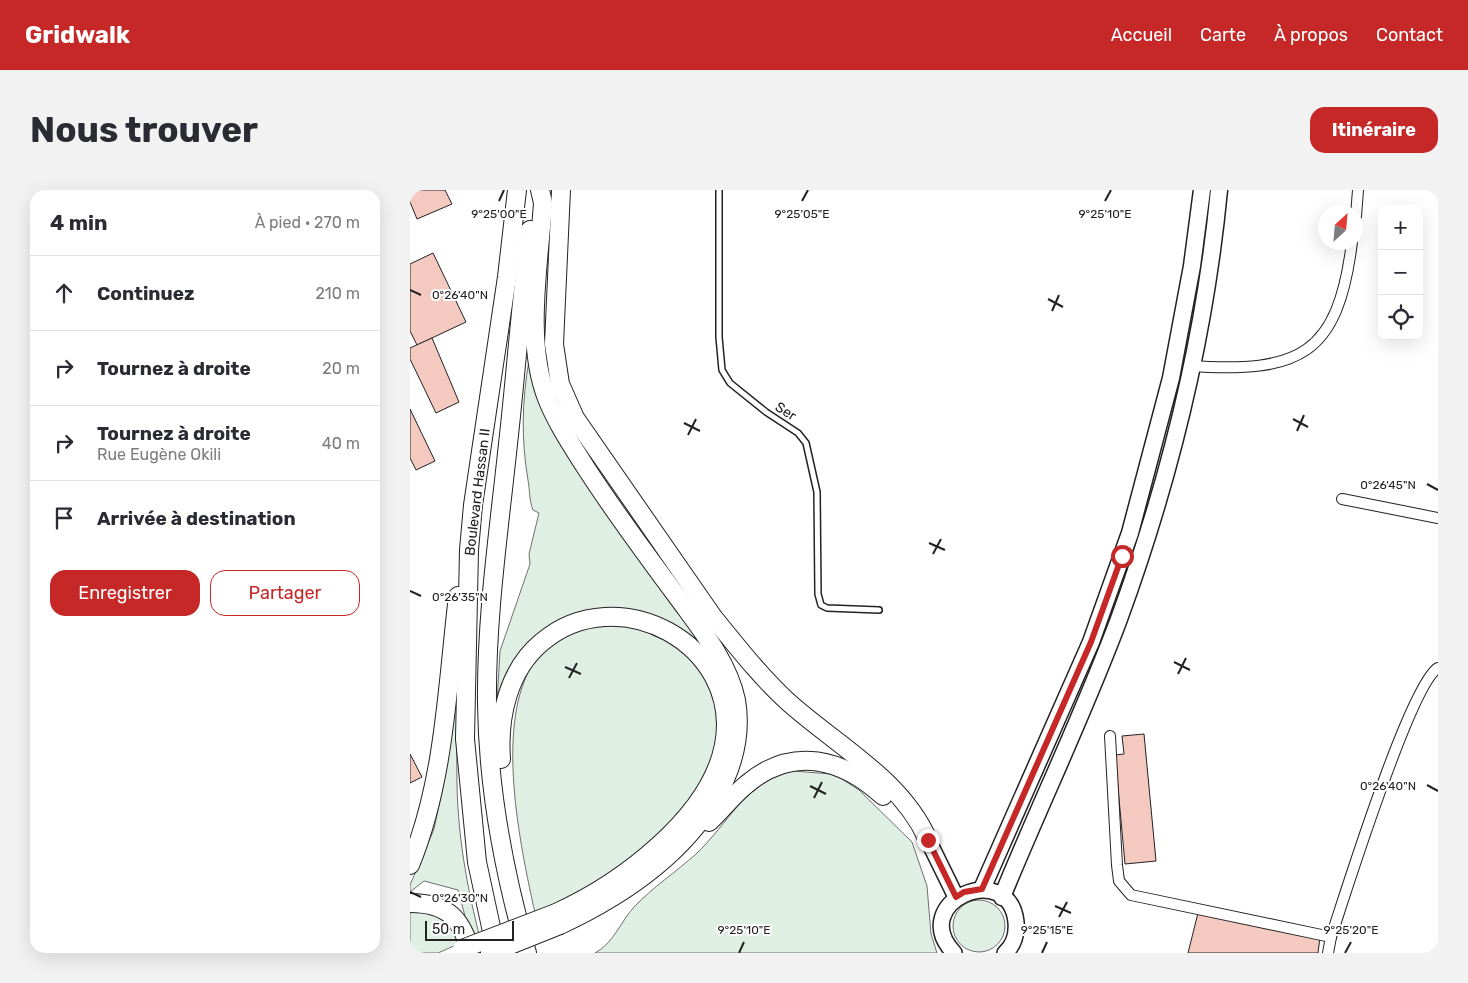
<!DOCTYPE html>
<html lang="fr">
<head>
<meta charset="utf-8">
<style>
	:root { --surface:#fff; --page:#f2f2f3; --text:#2b2b33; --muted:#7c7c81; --line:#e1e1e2; --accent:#c62828 }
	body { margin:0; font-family:Rubik,sans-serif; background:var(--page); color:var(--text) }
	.controls { position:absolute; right:15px; top:15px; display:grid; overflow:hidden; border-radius:10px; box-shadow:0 5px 20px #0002 }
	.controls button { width:45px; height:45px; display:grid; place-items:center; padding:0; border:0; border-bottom:1px solid var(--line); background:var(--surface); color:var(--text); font:25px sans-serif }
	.compass { position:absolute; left:908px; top:15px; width:45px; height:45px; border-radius:50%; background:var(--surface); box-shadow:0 5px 20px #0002; rotate:26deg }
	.scale { position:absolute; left:15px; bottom:12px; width:89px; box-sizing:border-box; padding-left:5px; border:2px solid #222; border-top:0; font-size:14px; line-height:18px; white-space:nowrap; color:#222; -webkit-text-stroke:4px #fff; paint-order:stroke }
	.stop { position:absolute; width:15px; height:15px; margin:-11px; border:4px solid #c62828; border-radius:50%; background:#fff }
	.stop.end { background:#c62828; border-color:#fff; box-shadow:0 1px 5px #0008 }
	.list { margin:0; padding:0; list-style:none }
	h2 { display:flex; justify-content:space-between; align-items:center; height:65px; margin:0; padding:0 20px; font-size:21px }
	h2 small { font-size:16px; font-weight:400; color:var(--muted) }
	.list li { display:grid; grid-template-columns:32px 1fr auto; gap:15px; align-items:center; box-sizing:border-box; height:75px; padding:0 20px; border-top:1px solid var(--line) }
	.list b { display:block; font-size:19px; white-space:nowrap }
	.list p { margin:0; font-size:16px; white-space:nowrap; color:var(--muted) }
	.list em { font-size:16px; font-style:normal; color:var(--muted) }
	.actions { display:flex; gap:10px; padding:15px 20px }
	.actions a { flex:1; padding:11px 0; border:1px solid var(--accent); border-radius:15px; text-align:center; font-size:18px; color:var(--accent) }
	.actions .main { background:var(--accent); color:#fff }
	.icon { flex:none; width:28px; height:28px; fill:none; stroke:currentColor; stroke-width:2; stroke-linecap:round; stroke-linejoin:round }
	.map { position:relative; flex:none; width:1028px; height:763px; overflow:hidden; border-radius:15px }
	header { display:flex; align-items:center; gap:30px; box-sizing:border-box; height:70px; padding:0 25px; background:var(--accent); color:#fff }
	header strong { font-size:24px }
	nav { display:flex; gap:28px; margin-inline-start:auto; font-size:18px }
	.intro { display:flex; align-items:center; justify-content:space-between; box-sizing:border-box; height:120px; padding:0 30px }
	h1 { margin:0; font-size:35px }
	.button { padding:12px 22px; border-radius:15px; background:var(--accent); color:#fff; font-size:18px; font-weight:700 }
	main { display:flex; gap:30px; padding:0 30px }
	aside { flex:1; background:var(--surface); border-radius:15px; box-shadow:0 5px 20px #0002 }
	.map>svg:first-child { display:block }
	.green { fill:#e0efe3; stroke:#6f6f6f }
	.building { fill:#f3c9c0; stroke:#222 }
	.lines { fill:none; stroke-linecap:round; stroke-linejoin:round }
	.service-casing { stroke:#222; stroke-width:8 }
	.minor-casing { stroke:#222; stroke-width:12 }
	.secondary-casing { stroke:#222; stroke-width:18 }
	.primary-casing { stroke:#222; stroke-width:19 }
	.trunk-casing { stroke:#222; stroke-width:20 }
	.service { stroke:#fff; stroke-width:5 }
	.minor { stroke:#fff; stroke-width:10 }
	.secondary { stroke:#fff; stroke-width:15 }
	.primary { stroke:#fff; stroke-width:16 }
	.trunk { stroke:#fff; stroke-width:18 }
	.trunk-bridge-casing { stroke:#222; stroke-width:20; stroke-linecap:butt }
	.trunk-bridge { stroke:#fff; stroke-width:18 }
	.route { stroke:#c62828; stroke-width:6 }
	.ticks { fill:none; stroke:#222; stroke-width:2 }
	.labels { text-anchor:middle; stroke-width:4; stroke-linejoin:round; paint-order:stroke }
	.street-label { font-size:14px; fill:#222; stroke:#fff }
	.ticks-label { font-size:12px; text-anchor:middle; fill:#222; stroke:#fff; stroke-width:4; stroke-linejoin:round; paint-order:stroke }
</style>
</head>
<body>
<header>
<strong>Gridwalk</strong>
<nav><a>Accueil</a><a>Carte</a><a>À propos</a><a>Contact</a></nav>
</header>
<div class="intro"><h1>Nous trouver</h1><a class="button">Itinéraire</a></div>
<main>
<aside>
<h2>4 min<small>À pied · 270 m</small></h2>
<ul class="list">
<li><svg class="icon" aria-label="ahead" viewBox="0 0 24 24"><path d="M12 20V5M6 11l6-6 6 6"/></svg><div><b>Continuez</b></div><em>210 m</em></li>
<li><svg class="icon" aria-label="right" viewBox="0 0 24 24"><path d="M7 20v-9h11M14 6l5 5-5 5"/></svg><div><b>Tournez à droite</b></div><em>20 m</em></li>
<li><svg class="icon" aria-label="right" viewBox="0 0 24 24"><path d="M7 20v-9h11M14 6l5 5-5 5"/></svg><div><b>Tournez à droite</b><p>Rue Eugène Okili</p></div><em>40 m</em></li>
<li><svg class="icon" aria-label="arrive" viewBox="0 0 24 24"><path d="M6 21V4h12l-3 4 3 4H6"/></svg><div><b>Arrivée à destination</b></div></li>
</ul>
<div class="actions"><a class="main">Enregistrer</a><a>Partager</a></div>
</aside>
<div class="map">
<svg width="1028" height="763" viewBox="0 0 1028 763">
	<rect width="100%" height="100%" fill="#fff"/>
	<!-- green -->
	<g class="green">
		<path d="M119 170 131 217 145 246 295 458 297 465C261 425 220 409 168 423 152 428 137 435 125 447 113 459 96 497 87 513L90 461 120 374 119 364 129 323 123 320C119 310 120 301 118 290 111 249 112 211 119 170Z"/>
		<path d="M188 432 242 438 293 478 312 531 295 591 260 637 178 701 125 723C110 655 84 533 124 472 139 450 165 441 188 432Z"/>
		<path d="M47 499C48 531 46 563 47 594 48 652 59 708 74 763H65L48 700 14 691 0 702V695L24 639 35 586Z"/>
		<path d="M383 581 421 584 432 589 449 600 502 652 517 696 521 744 527 763H185C203 754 211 731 224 717 243 697 266 682 286 664 318 634 336 591 383 581Z"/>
		<circle cx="569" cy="736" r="26"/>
		<path d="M0 717 29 723 55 751 28 763H0Z"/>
	</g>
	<!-- building -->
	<g class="building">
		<path d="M0 0H35L42 14 7 29 0 12Z"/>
		<path d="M23 63 56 132 7 155 0 141V74Z"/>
		<path d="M22 148 49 212 26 223 0 169V158Z"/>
		<path d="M0 219 25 271 6 280 0 268Z"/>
		<path d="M734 544 746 671 715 674 705 565 714 564 712 546Z"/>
		<path d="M0 564 12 587 0 593Z"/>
		<path d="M788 723 910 747 908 763H778Z"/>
	</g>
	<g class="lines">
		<defs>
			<path id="service" d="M309 0V147L312 180 320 193 356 222 388 243 396 253 407 302 408 404 411 415 417 418 469 420"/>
			<g id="minor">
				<path d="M946 26 948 0"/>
				<path d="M780 176C889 183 928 166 942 52"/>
				<path d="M932 309 1028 328"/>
				<path d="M700 546 707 675 709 691 721 705 921 747"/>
				<path d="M918 763 921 747C935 705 1000 495 1028 478"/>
			</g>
			<g id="secondary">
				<path d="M518 650 546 707"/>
				<path d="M544 763C496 712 599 668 606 732 607 743 604 755 595 763"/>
			</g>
			<g id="primary">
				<path d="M572 699 681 452 720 343 761 188 782 76 792 0"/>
				<path d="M592 707C630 614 674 523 709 429 759 292 795 146 809 0"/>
			</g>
			<g id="trunk">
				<path d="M130 0 133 13C129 74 114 153 138 211 148 235 162 256 176 278 205 323 237 366 269 409 291 439 318 472 326 510 332 545 323 578 305 609 270 668 210 707 150 735"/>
				<path d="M151 0 144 154 150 194 165 228 303 427C326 455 349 485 376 510 424 554 491 588 518 650"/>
				<path d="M91 569C88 527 98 480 132 452 207 388 333 454 314 555 300 628 210 694 146 723"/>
				<path d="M299 632C312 620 323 605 337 594 383 555 433 569 473 606"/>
				<path d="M0 675C35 590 37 497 48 406"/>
				<path d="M0 713C38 713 52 729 61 763"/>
				<path d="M86 760 67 672 55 549 59 360 63 315 97 87 107 0"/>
				<path d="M117 763C94 683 78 597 77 514 76 427 89 340 98 254 106 183 111 111 120 40"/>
			</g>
		</defs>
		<!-- service casing -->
		<use href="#service" class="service-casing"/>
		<!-- minor casing -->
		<use href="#minor" class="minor-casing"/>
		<!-- secondary casing -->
		<use href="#secondary" class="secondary-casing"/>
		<!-- primary casing -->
		<use href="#primary" class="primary-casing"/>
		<!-- trunk casing -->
		<use href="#trunk" class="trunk-casing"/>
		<!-- service -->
		<use href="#service" class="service"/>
		<!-- minor -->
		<use href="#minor" class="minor"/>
		<!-- secondary -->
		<use href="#secondary" class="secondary"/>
		<!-- primary -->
		<use href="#primary" class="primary"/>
		<!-- trunk -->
		<use href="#trunk" class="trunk"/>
		<defs>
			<g id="trunk-bridge">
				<path d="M52 759 146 723"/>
				<path d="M80 763 150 735"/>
			</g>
		</defs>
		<!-- trunk-bridge casing -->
		<use href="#trunk-bridge" class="trunk-bridge-casing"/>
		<!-- trunk-bridge -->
		<use href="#trunk-bridge" class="trunk-bridge"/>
	</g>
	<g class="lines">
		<!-- route -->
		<path class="route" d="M518 650 546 707 554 702 572 699 681 452 712 366"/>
	</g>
	<!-- ticks -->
	<path class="ticks" d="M89 11 94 0M392 11 398 0M695 11 701 0M0 100 11 105M638 109 653 117M642 121 649 105M883 229 898 237M274 233 290 241M887 241 894 225M278 245 286 229M1017 294 1028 300M519 353 535 360M523 364 531 349M0 401 11 406M764 472 780 480M155 477 171 484M768 484 776 468M159 488 167 473M1017 595 1028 601M400 596 416 604M404 608 412 592M0 702 11 707M645 716 661 723M649 727 657 712M329 763 334 752M632 763 637 752M935 763 941 752"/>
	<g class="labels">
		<!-- street labels -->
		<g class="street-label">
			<text transform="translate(376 221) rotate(33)" y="5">Ser</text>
			<text transform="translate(67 302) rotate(-83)" y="5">Boulevard Hassan II</text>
		</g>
	</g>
	<g class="ticks-label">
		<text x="89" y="28">9°25'00"E</text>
		<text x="392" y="28">9°25'05"E</text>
		<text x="695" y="28">9°25'10"E</text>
		<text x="50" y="109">0°26'40"N</text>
		<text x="978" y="299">0°26'45"N</text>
		<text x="50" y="411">0°26'35"N</text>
		<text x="978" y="600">0°26'40"N</text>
		<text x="50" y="712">0°26'30"N</text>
		<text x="334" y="744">9°25'10"E</text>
		<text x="637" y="744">9°25'15"E</text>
		<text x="941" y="744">9°25'20"E</text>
	</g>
</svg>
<div class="controls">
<button>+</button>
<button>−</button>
<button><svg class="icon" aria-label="locate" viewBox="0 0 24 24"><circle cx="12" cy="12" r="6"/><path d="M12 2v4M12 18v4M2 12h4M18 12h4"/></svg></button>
</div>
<svg class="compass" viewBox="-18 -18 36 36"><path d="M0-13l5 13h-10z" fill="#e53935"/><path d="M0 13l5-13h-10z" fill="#7c7c81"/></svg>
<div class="scale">50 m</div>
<div class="stop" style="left:712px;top:366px"></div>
<div class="stop end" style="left:518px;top:650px"></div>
</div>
</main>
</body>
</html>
